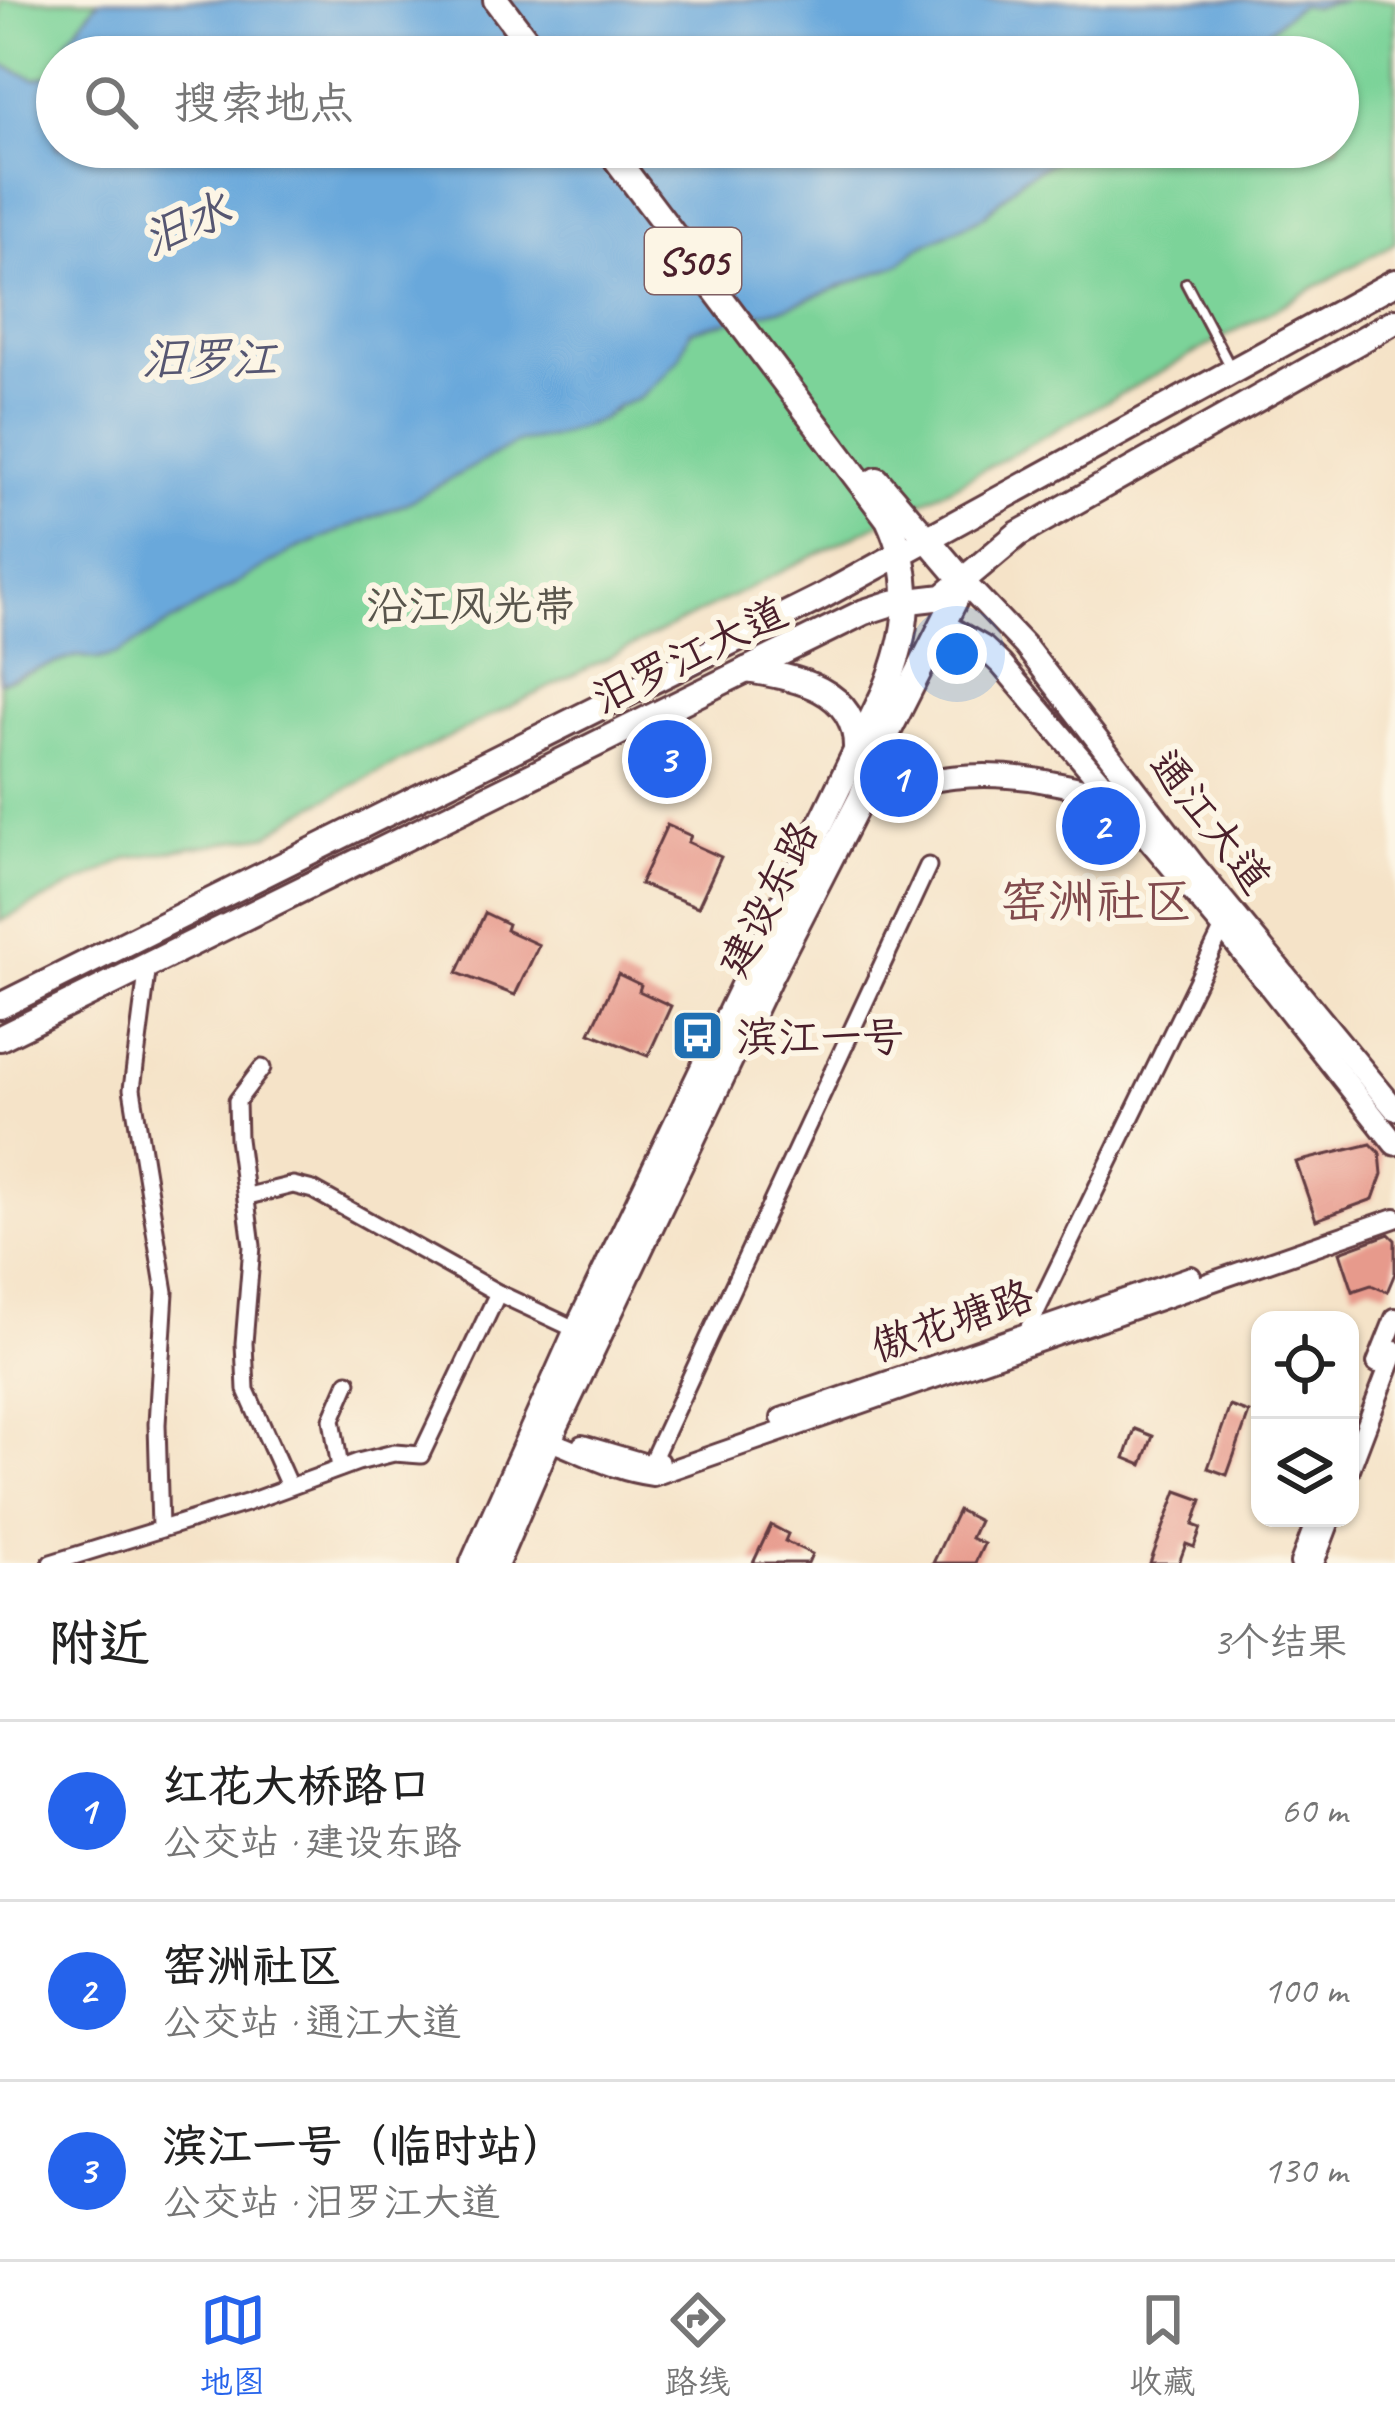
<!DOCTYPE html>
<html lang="zh">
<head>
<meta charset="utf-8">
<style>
	:root { --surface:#fff; --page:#f6f6f6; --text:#222; --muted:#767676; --line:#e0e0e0; --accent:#2563eb }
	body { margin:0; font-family:Caveat,"LXGW WenKai TC",sans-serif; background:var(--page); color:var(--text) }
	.controls { position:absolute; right:36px; bottom:36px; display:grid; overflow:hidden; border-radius:24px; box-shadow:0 3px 9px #0004 }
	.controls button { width:108px; height:108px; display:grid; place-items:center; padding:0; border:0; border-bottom:3px solid var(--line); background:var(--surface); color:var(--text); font:60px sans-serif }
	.you { position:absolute; left:957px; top:654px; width:42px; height:42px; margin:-30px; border:9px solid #fff; border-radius:50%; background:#1a73e8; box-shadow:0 0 0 18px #1a73e833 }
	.badge { display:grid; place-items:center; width:78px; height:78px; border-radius:50%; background:var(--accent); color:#fff; font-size:39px; font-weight:700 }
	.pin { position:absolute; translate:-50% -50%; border:6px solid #fff; box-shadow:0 3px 12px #0006 }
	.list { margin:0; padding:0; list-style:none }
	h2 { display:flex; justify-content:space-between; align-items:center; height:156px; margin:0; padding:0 48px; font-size:51px }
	h2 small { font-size:39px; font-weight:400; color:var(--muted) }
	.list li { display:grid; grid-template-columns:78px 1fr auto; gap:36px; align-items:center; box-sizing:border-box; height:180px; padding:0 48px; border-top:3px solid var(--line) }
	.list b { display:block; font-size:45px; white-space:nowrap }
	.list p { margin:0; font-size:39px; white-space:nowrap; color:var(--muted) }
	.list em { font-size:39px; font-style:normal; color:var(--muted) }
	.icon { flex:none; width:66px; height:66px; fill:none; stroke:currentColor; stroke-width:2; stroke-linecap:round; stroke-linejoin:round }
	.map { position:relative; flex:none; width:1395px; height:1563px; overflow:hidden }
	.search { position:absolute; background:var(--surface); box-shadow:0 3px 9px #0004; left:36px; right:36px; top:36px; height:132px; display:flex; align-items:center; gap:30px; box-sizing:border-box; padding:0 42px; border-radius:66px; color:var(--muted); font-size:45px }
	.sheet { height:696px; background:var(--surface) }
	nav { display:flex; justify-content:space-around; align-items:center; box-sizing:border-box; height:168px; border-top:3px solid var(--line); background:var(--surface); font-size:33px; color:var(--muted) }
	nav a { display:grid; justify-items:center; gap:6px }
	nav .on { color:var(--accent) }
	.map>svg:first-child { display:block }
	.green { fill:#7bd399; stroke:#627962; stroke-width:3 }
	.water { fill:#69a8db; stroke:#5a6483; stroke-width:3 }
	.building { fill:#e79a8c }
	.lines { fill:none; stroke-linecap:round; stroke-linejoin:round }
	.service-casing { stroke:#643c43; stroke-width:14 }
	.minor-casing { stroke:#643c43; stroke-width:21 }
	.tertiary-casing { stroke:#643c43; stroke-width:24 }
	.secondary-casing { stroke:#643c43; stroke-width:27 }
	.primary-casing { stroke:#643c43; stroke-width:30 }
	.service { stroke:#fff; stroke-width:8 }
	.minor { stroke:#fff; stroke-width:15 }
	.tertiary { stroke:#fff; stroke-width:18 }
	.secondary { stroke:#fff; stroke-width:21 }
	.primary { stroke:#fff; stroke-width:24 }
	.labels { text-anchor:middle; stroke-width:12; stroke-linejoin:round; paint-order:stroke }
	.shield { fill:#fcf5e5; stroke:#7f5f63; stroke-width:3 }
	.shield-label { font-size:39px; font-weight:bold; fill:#4a1f2b }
	.park-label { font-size:42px; fill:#59554c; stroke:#fcf5e5 }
	.street-label { font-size:42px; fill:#4a1f2b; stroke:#fcf5e5 }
	.poi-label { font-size:42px; fill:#4a1f2b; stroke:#fcf5e5; text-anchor:start }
	.water-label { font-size:45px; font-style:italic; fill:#565671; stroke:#fcf5e5 }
	.quarter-label { font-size:48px; fill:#814a4d; stroke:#fcf5e5 }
</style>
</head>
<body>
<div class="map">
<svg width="1395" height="1563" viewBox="0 0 1395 1563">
	<rect width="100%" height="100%" fill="#fcf5e5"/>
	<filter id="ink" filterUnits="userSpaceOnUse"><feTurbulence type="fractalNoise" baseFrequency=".00833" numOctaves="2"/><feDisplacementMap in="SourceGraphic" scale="24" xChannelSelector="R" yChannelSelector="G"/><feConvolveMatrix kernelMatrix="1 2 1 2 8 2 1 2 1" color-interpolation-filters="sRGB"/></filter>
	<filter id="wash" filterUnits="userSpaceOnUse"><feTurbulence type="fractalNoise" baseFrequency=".004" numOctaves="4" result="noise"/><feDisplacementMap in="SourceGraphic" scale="48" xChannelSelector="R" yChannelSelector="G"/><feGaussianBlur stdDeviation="2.7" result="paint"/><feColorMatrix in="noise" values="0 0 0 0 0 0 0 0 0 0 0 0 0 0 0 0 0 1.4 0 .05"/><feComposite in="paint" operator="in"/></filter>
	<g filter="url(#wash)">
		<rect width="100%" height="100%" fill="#f5e3c8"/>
		<!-- green -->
		<g class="green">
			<path d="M0 0H99L69 38 51 75 35 79 0 64Z"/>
			<path d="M1345 0H1395V243L950 488 375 774 297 815 269 835 130 858 0 921V682L77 656 98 659 293 550 405 504 475 462 518 442 551 437 601 420 619 405 638 399 680 357 691 330 787 307 900 264 918 248 984 216 1024 177 1082 147H1338V57H1237C1261 41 1277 20 1300 4L1314 7Z"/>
		</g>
		<!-- water -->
		<g class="water">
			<path d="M99 0H1345L1314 7 1300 5C1276 20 1261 41 1237 57H61L69 38Z"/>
			<path d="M0 64 35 79 51 75 57 65V147H1082L1024 177 984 216 918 248 900 264 787 307 691 330 680 357 666 374 638 399 619 405 601 420 552 437 518 442 405 504 293 550 117 654 98 659 77 656 0 682Z"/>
		</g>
		<g id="blocks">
			<!-- building -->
			<g class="building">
				<path d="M667 825 691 836 688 842 721 857 698 907 640 884Z"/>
				<path d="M485 913 508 924 506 930 539 945 515 995 457 973Z"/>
				<path d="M618 974 641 985 639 991 671 1006 648 1056 590 1033Z"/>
				<path d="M1371 1144 1380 1153 1382 1174 1373 1199 1316 1220 1296 1162Z"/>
				<path d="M1389 1234 1395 1240V1273L1387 1292 1371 1285 1353 1291 1340 1252Z"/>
				<path d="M1230 1406 1249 1413 1227 1475 1208 1468Z"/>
				<path d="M1135 1429 1153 1436 1142 1465 1125 1458Z"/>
				<path d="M1177 1491 1202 1500 1193 1525 1201 1528 1194 1547 1186 1544 1179 1563H1150Z"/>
				<path d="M958 1510 979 1521 971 1538 984 1544 975 1563H933Z"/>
				<path d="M771 1525 788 1534 785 1541 812 1554 808 1563H753Z"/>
			</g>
		</g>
	</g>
	<g filter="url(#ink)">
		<use href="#blocks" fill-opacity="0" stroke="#643c43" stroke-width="3"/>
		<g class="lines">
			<defs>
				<path id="service" d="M1186 283 1230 366"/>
				<g id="minor">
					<path d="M148 965 132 1089 165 1292 157 1424 160 1528"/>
					<path d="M262 1068 237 1101 238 1139 252 1246 244 1343 246 1390 289 1486"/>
					<path d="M248 1196 293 1185 313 1190 498 1293 577 1330"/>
					<path d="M1027 1331 1225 924"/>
					<path d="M650 1465 928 866"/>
					<path d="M340 1468 332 1419 348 1382"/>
					<path d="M51 1563 246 1503 358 1462 394 1453 421 1455 498 1293"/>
				</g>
				<g id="tertiary">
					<path d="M1377 1363 1395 1318"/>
					<path d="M781 1418 1191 1276"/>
					<path d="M539 1437C578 1450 611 1471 653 1476L1395 1218"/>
					<path d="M582 1445 650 1465 659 1462"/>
					<path d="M1350 1469 1395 1351"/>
					<path d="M1300 1563 1317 1518"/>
					<path d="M1314 1563 1331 1518"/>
				</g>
				<g id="secondary">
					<path d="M964 582 1025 646 1193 864 1395 1109"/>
					<path d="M943 624 983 647 1001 664 1222 926 1395 1144"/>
					<path d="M861 798C928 778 978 768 1048 782 1071 786 1091 790 1110 803"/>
				</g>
				<g id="primary">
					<path d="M496 0 539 57"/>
					<path d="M877 480 964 582"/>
					<path d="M746 670C795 677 858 689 856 750"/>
					<path d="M0 1006 821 597 1395 282"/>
					<path d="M0 1038 864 612 892 603 943 597 1018 534 1395 321"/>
					<path d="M473 1563 577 1330 884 693C909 634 916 579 888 519L607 147"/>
					<path d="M496 1563 549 1440 768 980 861 798 879 750 963 584"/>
				</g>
			</defs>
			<!-- service casing -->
			<use href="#service" class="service-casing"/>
			<!-- minor casing -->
			<use href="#minor" class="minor-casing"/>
			<!-- tertiary casing -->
			<use href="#tertiary" class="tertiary-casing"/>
			<!-- secondary casing -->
			<use href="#secondary" class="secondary-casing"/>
			<!-- primary casing -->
			<use href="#primary" class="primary-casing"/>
			<!-- service -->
			<use href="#service" class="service"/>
			<!-- minor -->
			<use href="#minor" class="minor"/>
			<!-- tertiary -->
			<use href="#tertiary" class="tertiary"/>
			<!-- secondary -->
			<use href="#secondary" class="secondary"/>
			<!-- primary -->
			<use href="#primary" class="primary"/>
		</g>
	</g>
	<!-- icons -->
	<defs>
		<symbol id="bus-square" viewBox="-11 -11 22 22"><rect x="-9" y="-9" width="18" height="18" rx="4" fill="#1f6fb2" stroke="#fcf5e5"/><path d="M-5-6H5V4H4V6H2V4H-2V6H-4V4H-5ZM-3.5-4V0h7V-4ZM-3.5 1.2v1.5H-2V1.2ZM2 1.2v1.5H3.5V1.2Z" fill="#fff"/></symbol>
	</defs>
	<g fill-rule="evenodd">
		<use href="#bus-square" x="668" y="1006" width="59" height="59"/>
	</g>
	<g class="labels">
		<!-- shield labels -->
		<rect class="shield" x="645" y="228" width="96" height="66" rx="9"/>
		<g class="shield-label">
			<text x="693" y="275">S505</text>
		</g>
		<!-- park labels -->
		<g class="park-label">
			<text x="471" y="620">沿江风光带</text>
		</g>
		<!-- street labels -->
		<g class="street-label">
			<text transform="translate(689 654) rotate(-26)" y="15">汨罗江大道</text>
			<text transform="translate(1211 821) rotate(52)" y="15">通江大道</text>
			<text transform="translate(767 898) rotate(-63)" y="15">建设东路</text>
			<text transform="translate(952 1320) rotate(-19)" y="15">傲花塘路</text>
		</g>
		<!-- poi labels -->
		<g class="poi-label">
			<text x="736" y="1051">滨江一号</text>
		</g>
		<!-- water labels -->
		<g class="water-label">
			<text transform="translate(186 223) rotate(-23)" y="16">汨水</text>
			<text x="209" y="374">汨罗江</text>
		</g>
		<!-- quarter labels -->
		<g class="quarter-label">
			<text x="1096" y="917">窑洲社区</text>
		</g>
	</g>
</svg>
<div class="controls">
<button><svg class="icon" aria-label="locate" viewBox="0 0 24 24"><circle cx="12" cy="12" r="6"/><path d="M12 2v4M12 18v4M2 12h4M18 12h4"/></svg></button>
<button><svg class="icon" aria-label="layers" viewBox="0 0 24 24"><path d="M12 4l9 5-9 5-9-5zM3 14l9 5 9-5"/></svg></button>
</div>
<div class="you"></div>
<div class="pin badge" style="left:899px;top:778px">1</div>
<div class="pin badge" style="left:1101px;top:826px">2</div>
<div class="pin badge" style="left:667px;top:759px">3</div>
<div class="search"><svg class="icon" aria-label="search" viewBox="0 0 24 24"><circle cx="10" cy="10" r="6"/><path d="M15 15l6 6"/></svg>搜索地点</div>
</div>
<section class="sheet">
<h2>附近<small>3个结果</small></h2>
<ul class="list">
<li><span class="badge">1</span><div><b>红花大桥路口</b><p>公交站 · 建设东路</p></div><em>60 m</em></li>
<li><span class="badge">2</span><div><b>窑洲社区</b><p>公交站 · 通江大道</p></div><em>100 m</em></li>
<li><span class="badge">3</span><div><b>滨江一号（临时站）</b><p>公交站 · 汨罗江大道</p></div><em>130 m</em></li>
</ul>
</section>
<nav>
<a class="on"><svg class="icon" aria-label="map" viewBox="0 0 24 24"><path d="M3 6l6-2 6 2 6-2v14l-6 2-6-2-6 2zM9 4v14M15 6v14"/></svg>地图</a>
<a><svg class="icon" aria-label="directions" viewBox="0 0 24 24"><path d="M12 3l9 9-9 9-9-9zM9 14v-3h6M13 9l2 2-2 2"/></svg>路线</a>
<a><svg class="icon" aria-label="saved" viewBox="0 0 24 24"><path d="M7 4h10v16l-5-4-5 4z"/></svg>收藏</a>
</nav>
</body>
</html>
